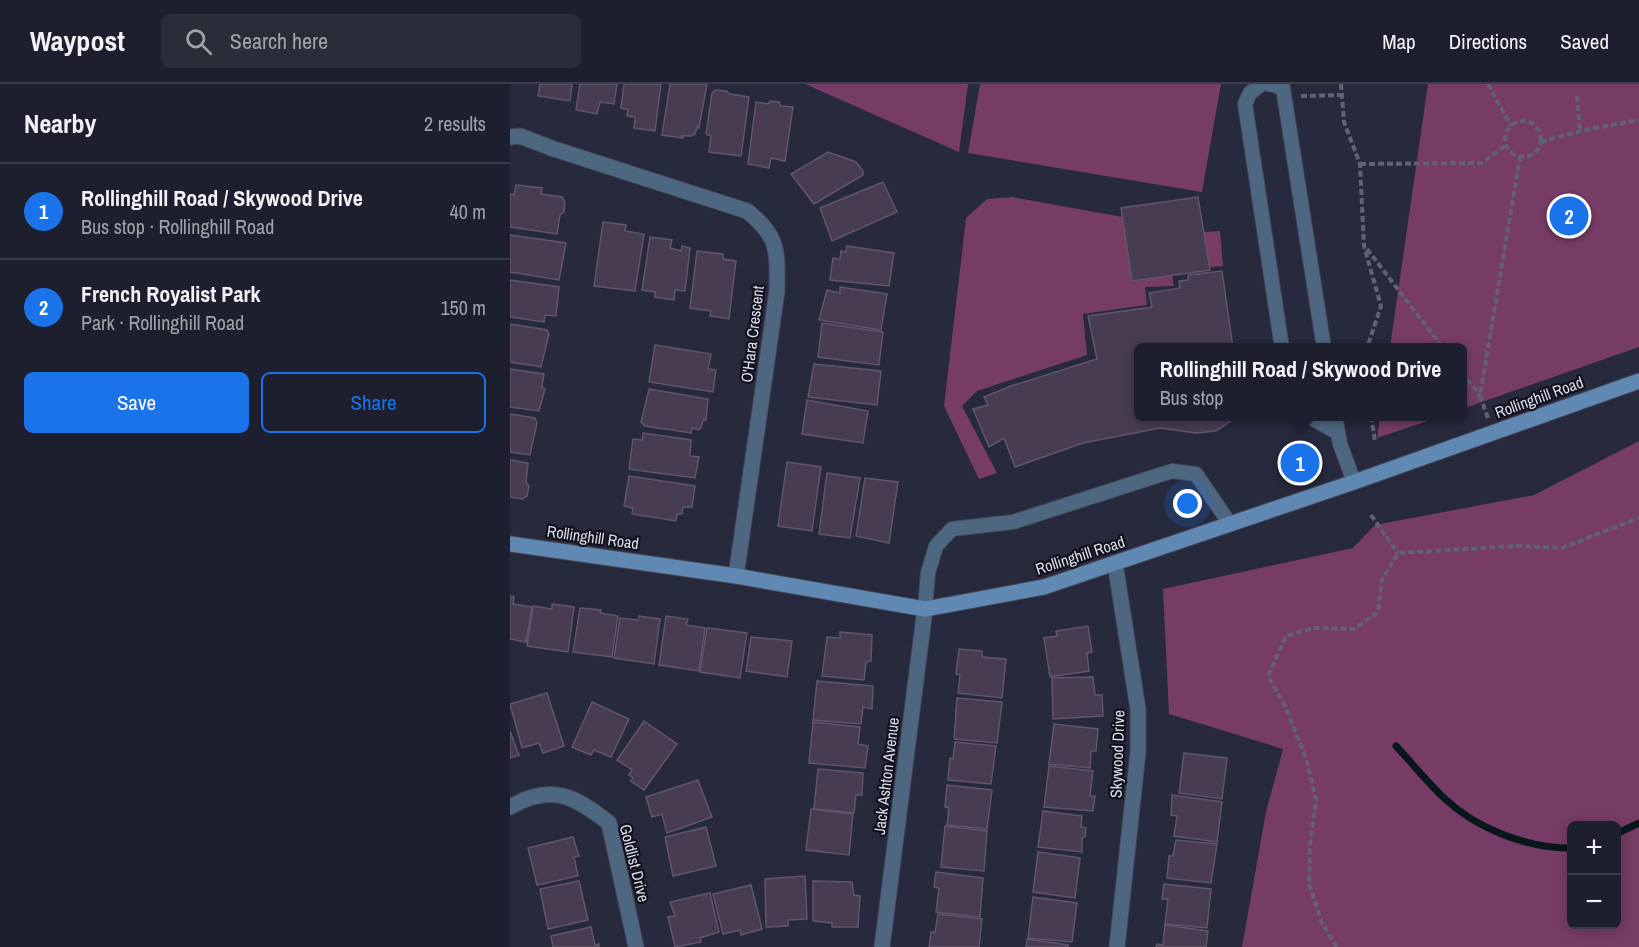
<!DOCTYPE html>
<html lang="en">
<head>
<meta charset="utf-8">
<style>
	:root { --surface:#1d1f2e; --page:#2a2c3a; --text:#f1f3f6; --muted:#a0a2aa; --line:#3b3d4a; --accent:#1a73e8 }
	body { margin:0; font-family:"Archivo Narrow",sans-serif; background:var(--page); color:var(--text) }
	.controls { position:absolute; right:18px; bottom:18px; display:grid; overflow:hidden; border-radius:9px; box-shadow:0 3px 15px #0003 }
	.controls button { width:54px; height:54px; display:grid; place-items:center; padding:0; border:0; border-bottom:2px solid var(--line); background:var(--surface); color:var(--text); font:30px sans-serif }
	.you { position:absolute; left:678px; top:420px; width:21px; height:21px; margin:-15px; border:4px solid #fff; border-radius:50%; background:#1a73e8; box-shadow:0 0 0 9px #1a73e833 }
	.badge { display:grid; place-items:center; width:39px; height:39px; border-radius:50%; background:var(--accent); color:#fff; font-size:20px; font-weight:700 }
	.pin { position:absolute; translate:-50% -50%; border:3px solid #fff; box-shadow:0 2px 6px #0006 }
	.popup { position:absolute; left:624px; top:259px; width:333px; height:78px; box-sizing:border-box; display:grid; place-content:center; border-radius:9px; background:var(--surface); filter:drop-shadow(0 2px 4px #0005); font-size:20px; white-space:nowrap; color:var(--muted) }
	.popup b { font-size:22px; color:var(--text) }
	.popup::after { content:''; position:absolute; left:50%; top:100%; margin-left:-12px; border:12px solid transparent; border-top-color:var(--surface) }
	.list { margin:0; padding:0; list-style:none }
	h2 { display:flex; justify-content:space-between; align-items:center; height:78px; margin:0; padding:0 24px; font-size:26px }
	h2 small { font-size:20px; font-weight:400; color:var(--muted) }
	.list li { display:grid; grid-template-columns:39px 1fr auto; gap:18px; align-items:center; box-sizing:border-box; height:96px; padding:0 24px; border-top:2px solid var(--line) }
	.list b { display:block; font-size:22px; white-space:nowrap }
	.list p { margin:0; font-size:20px; white-space:nowrap; color:var(--muted) }
	.list em { font-size:20px; font-style:normal; color:var(--muted) }
	.actions { display:flex; gap:12px; padding:18px 24px }
	.actions a { flex:1; padding:14px 0; border:2px solid var(--accent); border-radius:9px; text-align:center; font-size:21px; color:var(--accent) }
	.actions .main { background:var(--accent); color:#fff }
	.icon { flex:none; width:33px; height:33px; fill:none; stroke:currentColor; stroke-width:2; stroke-linecap:round; stroke-linejoin:round }
	.map { position:relative; flex:none; width:1129px; height:863px; overflow:hidden }
	header { display:flex; align-items:center; gap:36px; box-sizing:border-box; height:84px; padding:0 30px; background:var(--surface); border-bottom:2px solid var(--line) }
	header strong { font-size:28px }
	nav { display:flex; gap:33px; margin-inline-start:auto; font-size:21px }
	.search { width:420px; height:54px; background:var(--page); display:flex; align-items:center; gap:15px; box-sizing:border-box; padding:0 21px; border-radius:9px; color:var(--muted); font-size:22px }
	main { display:flex }
	aside { flex:1; background:var(--surface) }
	.map>svg:first-child { display:block }
	.green { fill:#763c65; fill-rule:evenodd }
	.lines { fill:none; stroke-linecap:round; stroke-linejoin:round }
	.stream { stroke:#08171c; stroke-width:7 }
	.building { fill:#473c50; stroke:#60556a; stroke-width:1.5 }
	.lane-casing { stroke:#444659; stroke-width:16 }
	.street-casing { stroke:#444659; stroke-width:17 }
	.secondary-casing { stroke:#444659; stroke-width:17 }
	.path { stroke:#606274; stroke-width:4; stroke-dasharray:6 3; stroke-linecap:butt }
	.lane { stroke:#4d6781; stroke-width:14 }
	.street { stroke:#4d6781; stroke-width:15 }
	.secondary { stroke:#5f88b2; stroke-width:15 }
	.labels { text-anchor:middle; stroke-width:4.5; stroke-linejoin:round; paint-order:stroke }
	.street-label { font-size:16px; fill:#dddeec; stroke:#11121b }
</style>
</head>
<body>
<header>
<strong>Waypost</strong>
<div class="search"><svg class="icon" aria-label="search" viewBox="0 0 24 24"><circle cx="10" cy="10" r="6"/><path d="M15 15l6 6"/></svg>Search here</div>
<nav><a>Map</a><a>Directions</a><a>Saved</a></nav>
</header>
<main>
<aside>
<h2>Nearby<small>2 results</small></h2>
<ul class="list">
<li><span class="badge">1</span><div><b>Rollinghill Road / Skywood Drive</b><p>Bus stop · Rollinghill Road</p></div><em>40 m</em></li>
<li><span class="badge">2</span><div><b>French Royalist Park</b><p>Park · Rollinghill Road</p></div><em>150 m</em></li>
</ul>
<div class="actions"><a class="main">Save</a><a>Share</a></div>
</aside>
<div class="map">
<svg width="1129" height="863" viewBox="0 0 1129 863">
	<rect width="100%" height="100%" fill="#27293d"/>
	<!-- green -->
	<g class="green">
		<path d="M295 0H458L449 68Z"/>
		<path d="M470 0H711L692 108 458 69Z"/>
		<path d="M918 0H1129V263L952 325V264L880 263Z"/>
		<path d="M502 113 696 148 710 147 713 182 661 186 664 202 635 203 637 221 573 230 577 271 467 307 452 322 487 389 469 395 434 322 456 134 477 115Z"/>
		<path d="M870 333V332L929 333 867 354Z"/>
		<path d="M1129 357V863H732L756 728 773 665 659 630 653 505 843 464 865 441 1024 411ZM1062 742H1106V840H1062Z"/>
	</g>
	<g class="lines">
		<!-- stream -->
		<g class="stream">
			<path d="M886 662C902 679 917 698 934 714 967 745 1016 764 1062 764"/>
			<path d="M1106 750 1129 739"/>
		</g>
	</g>
	<!-- building -->
	<g class="building">
		<path d="M30 0H62L60 17 28 12Z"/>
		<path d="M70 0H107L104 20 90 18 87 30 66 26Z"/>
		<path d="M114 0H151L145 47 124 44 125 33 117 32 118 26 111 24Z"/>
		<path d="M160 0H197L189 44 187 43 185 50 181 52H172L173 54 152 51Z"/>
		<path d="M206 6 217 7 219 10 239 13 231 72 199 68 201 52 196 50 202 9Z"/>
		<path d="M260 17 269 18 271 22 283 23 275 77 261 74 259 84 238 80 246 18 258 20Z"/>
		<path d="M318 68 346 78 353 87V91L304 120 281 90Z"/>
		<path d="M373 98 387 128 322 157 310 124Z"/>
		<path d="M6 101 32 104 31 110 52 113 55 118 54 128 50 131 47 150 0 143V110L4 111Z"/>
		<path d="M688 113 700 186 622 197 611 124Z"/>
		<path d="M93 138 116 141 115 147 134 150 125 207 84 202Z"/>
		<path d="M0 151 56 159 49 196 0 188Z"/>
		<path d="M140 153 162 156 160 164 171 167 172 162 180 164 175 207 165 206 164 216 145 213V208L132 206Z"/>
		<path d="M337 162 384 169 379 202 320 196 323 174 330 175 331 167 336 168Z"/>
		<path d="M187 167 213 170V175L226 177 219 235 200 232 201 227 180 224Z"/>
		<path d="M712 187 723 264H628V332L725 334 706 347 686 349 650 344 573 359 505 383 494 354 479 363 463 325 478 321 474 313 501 302 587 275 578 232 642 223 639 209 670 204 669 197 678 196V191Z"/>
		<path d="M0 196 49 203 46 232 35 231 34 238 0 233Z"/>
		<path d="M330 203 377 210 371 246 309 236 317 206 330 209Z"/>
		<path d="M312 239 373 248 369 281 308 273Z"/>
		<path d="M0 240 37 246 39 250 31 283 0 278Z"/>
		<path d="M145 261 201 270 198 285 206 286 203 308 139 298Z"/>
		<path d="M304 280 371 287 367 321 298 313Z"/>
		<path d="M0 285 34 290 32 303 35 305 29 327 0 323Z"/>
		<path d="M139 305 198 315 196 336H193L191 344 188 346 182 344 181 349 135 342 131 338Z"/>
		<path d="M297 316 358 327 353 359 292 350Z"/>
		<path d="M0 330 25 334 27 339 20 371 0 368Z"/>
		<path d="M133 349 181 356 180 372 189 373 185 394 119 385 123 355 132 356Z"/>
		<path d="M0 376 18 379 16 398 19 402 17 412 12 415 0 413Z"/>
		<path d="M277 378 311 383 302 447 268 442Z"/>
		<path d="M317 389 350 394 340 454 309 450Z"/>
		<path d="M119 392 185 402 182 423H173L172 430H167L166 437 122 430 123 424 114 422Z"/>
		<path d="M355 394 388 398 379 459 346 452Z"/>
		<path d="M0 512 4 513 3 520 22 523 16 558 0 555Z"/>
		<path d="M42 520 64 523 58 568 17 562 23 522 42 525Z"/>
		<path d="M70 524 91 526 90 529 108 532 102 573 63 568Z"/>
		<path d="M129 532 150 535 144 580 104 574 110 534 128 536Z"/>
		<path d="M156 532 178 535 176 541 195 544 189 587 149 581Z"/>
		<path d="M578 542 582 568 577 569 579 587 540 593 534 554 547 552 546 547Z"/>
		<path d="M197 544 237 549 230 594 190 588Z"/>
		<path d="M330 548 362 551 361 577 356 578 354 596 312 592 317 553 330 554Z"/>
		<path d="M241 553 282 557 277 593 236 587Z"/>
		<path d="M449 565 472 567V573L496 575 492 614 448 609 450 591 446 590Z"/>
		<path d="M583 593 585 611H592L593 632 543 635 542 594Z"/>
		<path d="M307 597 363 602 362 625 353 623 351 640 303 636Z"/>
		<path d="M37 609 54 662 33 669 29 659 12 664 0 620Z"/>
		<path d="M447 614 492 618 487 659 444 655Z"/>
		<path d="M82 618 119 635 101 673 84 666 81 671 62 663Z"/>
		<path d="M134 637 167 660 134 706 121 697 123 694 119 691 122 686 107 676Z"/>
		<path d="M303 638 350 643 348 660 358 662 355 684 299 679Z"/>
		<path d="M544 640 588 645 586 667H581L580 684 539 680Z"/>
		<path d="M0 647 9 671 0 674Z"/>
		<path d="M445 658 486 662 481 700 438 696 440 674 443 675Z"/>
		<path d="M674 669 717 674 712 715 669 709Z"/>
		<path d="M539 682 583 687 580 712H585L583 727 534 723Z"/>
		<path d="M308 685 353 689 352 711H346L344 729 304 725Z"/>
		<path d="M188 696 202 733 157 749 152 730 142 733 136 713Z"/>
		<path d="M437 701 482 706 477 745 437 741 439 724 435 723Z"/>
		<path d="M662 711 712 718 707 758 664 752 667 732 661 731Z"/>
		<path d="M301 725 343 730 339 771 296 766Z"/>
		<path d="M533 727 572 732 571 743 576 744 575 753 572 754V768L528 763Z"/>
		<path d="M435 742 477 747 474 787 431 783Z"/>
		<path d="M196 743 206 782 163 792 155 753Z"/>
		<path d="M63 753 69 772 64 773 68 792 27 801 18 764Z"/>
		<path d="M666 756 707 760 701 799 657 794 659 772H663Z"/>
		<path d="M528 768 570 774 565 814 523 808Z"/>
		<path d="M426 788 473 794 470 833 426 828 429 804 424 803Z"/>
		<path d="M295 792 297 835 278 836V842L256 843 255 795Z"/>
		<path d="M69 797 78 836 38 845 30 805Z"/>
		<path d="M303 797 342 798 344 811 350 812 348 843H322V839L303 837Z"/>
		<path d="M654 800 701 805 697 844 655 840 658 815H652Z"/>
		<path d="M241 801 252 845 231 851 230 846 213 850 203 810Z"/>
		<path d="M200 809 209 848 190 854 191 858 165 863 158 833 165 832 160 818Z"/>
		<path d="M523 813 567 819 562 858 518 854Z"/>
		<path d="M428 830 472 835 469 863H419L421 848H425Z"/>
		<path d="M655 841 698 847 696 863H646L647 860 653 861Z"/>
		<path d="M81 843 85 861 89 860V863H43L41 852Z"/>
		<path d="M517 855 558 861V863H516Z"/>
	</g>
	<g class="lines">
		<defs>
			<g id="lane">
				<path d="M752 0 740 9 735 20 772 264"/>
				<path d="M759 0 773 4 814 264"/>
				<path d="M798 332 828 349"/>
				<path d="M825 332 830 360 844 398"/>
				<path d="M415 525 418 489 426 462 442 445 503 438 662 387 686 390 720 440"/>
			</g>
			<g id="street">
				<path d="M0 53 10 52 44 65 237 127C270 153 267 168 267 207L226 492"/>
				<path d="M605 479 628 625V668L607 863"/>
				<path d="M0 723C41 699 65 712 99 739L126 863"/>
				<path d="M372 863 415 525"/>
			</g>
			<path id="secondary" d="M0 460 226 492 415 525 534 503 844 398 1129 297"/>
		</defs>
		<!-- lane casing -->
		<use href="#lane" class="lane-casing"/>
		<!-- street casing -->
		<use href="#street" class="street-casing"/>
		<!-- secondary casing -->
		<use href="#secondary" class="secondary-casing"/>
		<!-- path -->
		<g class="path">
			<path d="M831 0 834 38 850 80 854 162 871 222 857 264"/>
			<path d="M978 0 1001 42"/>
			<path d="M791 12 832 11"/>
			<path d="M1067 12 1070 47"/>
			<circle cx="1013" cy="55" r="18"/>
			<path d="M1031 58 1070 47 1129 36"/>
			<path d="M850 80 972 79 996 61"/>
			<path d="M857 165 933 264"/>
			<path d="M952 288 970 312"/>
			<path d="M861 332 865 357"/>
			<path d="M978 334 970 312 1010 73"/>
			<path d="M861 431 888 469"/>
			<path d="M827 863 812 839 799 799 800 762 806 716 796 674 774 620 758 592 776 552 803 544 844 545 868 528 872 496 888 469 1006 462 1052 464 1129 434"/>
		</g>
		<!-- lane -->
		<use href="#lane" class="lane"/>
		<!-- street -->
		<use href="#street" class="street"/>
		<!-- secondary -->
		<use href="#secondary" class="secondary"/>
	</g>
	<g class="labels">
		<!-- street labels -->
		<g class="street-label">
			<text transform="translate(242 250) rotate(-83)" y="6">O'Hara Crescent</text>
			<text transform="translate(1029 313) rotate(-20)" y="6">Rollinghill Road</text>
			<text transform="translate(83 453) rotate(8)" y="6">Rollinghill Road</text>
			<text transform="translate(570 471) rotate(-18)" y="6">Rollinghill Road</text>
			<text transform="translate(607 670) rotate(-88)" y="6">Skywood Drive</text>
			<text transform="translate(376 692) rotate(-83)" y="6">Jack Ashton Avenue</text>
			<text transform="translate(125 779) rotate(76)" y="6">Goldlist Drive</text>
		</g>
	</g>
</svg>
<div class="controls">
<button>+</button>
<button>−</button>
</div>
<div class="you"></div>
<div class="pin badge" style="left:790px;top:379px">1</div>
<div class="popup"><b>Rollinghill Road / Skywood Drive</b>Bus stop</div>
<div class="pin badge" style="left:1059px;top:132px">2</div>
</div>
</main>
</body>
</html>
